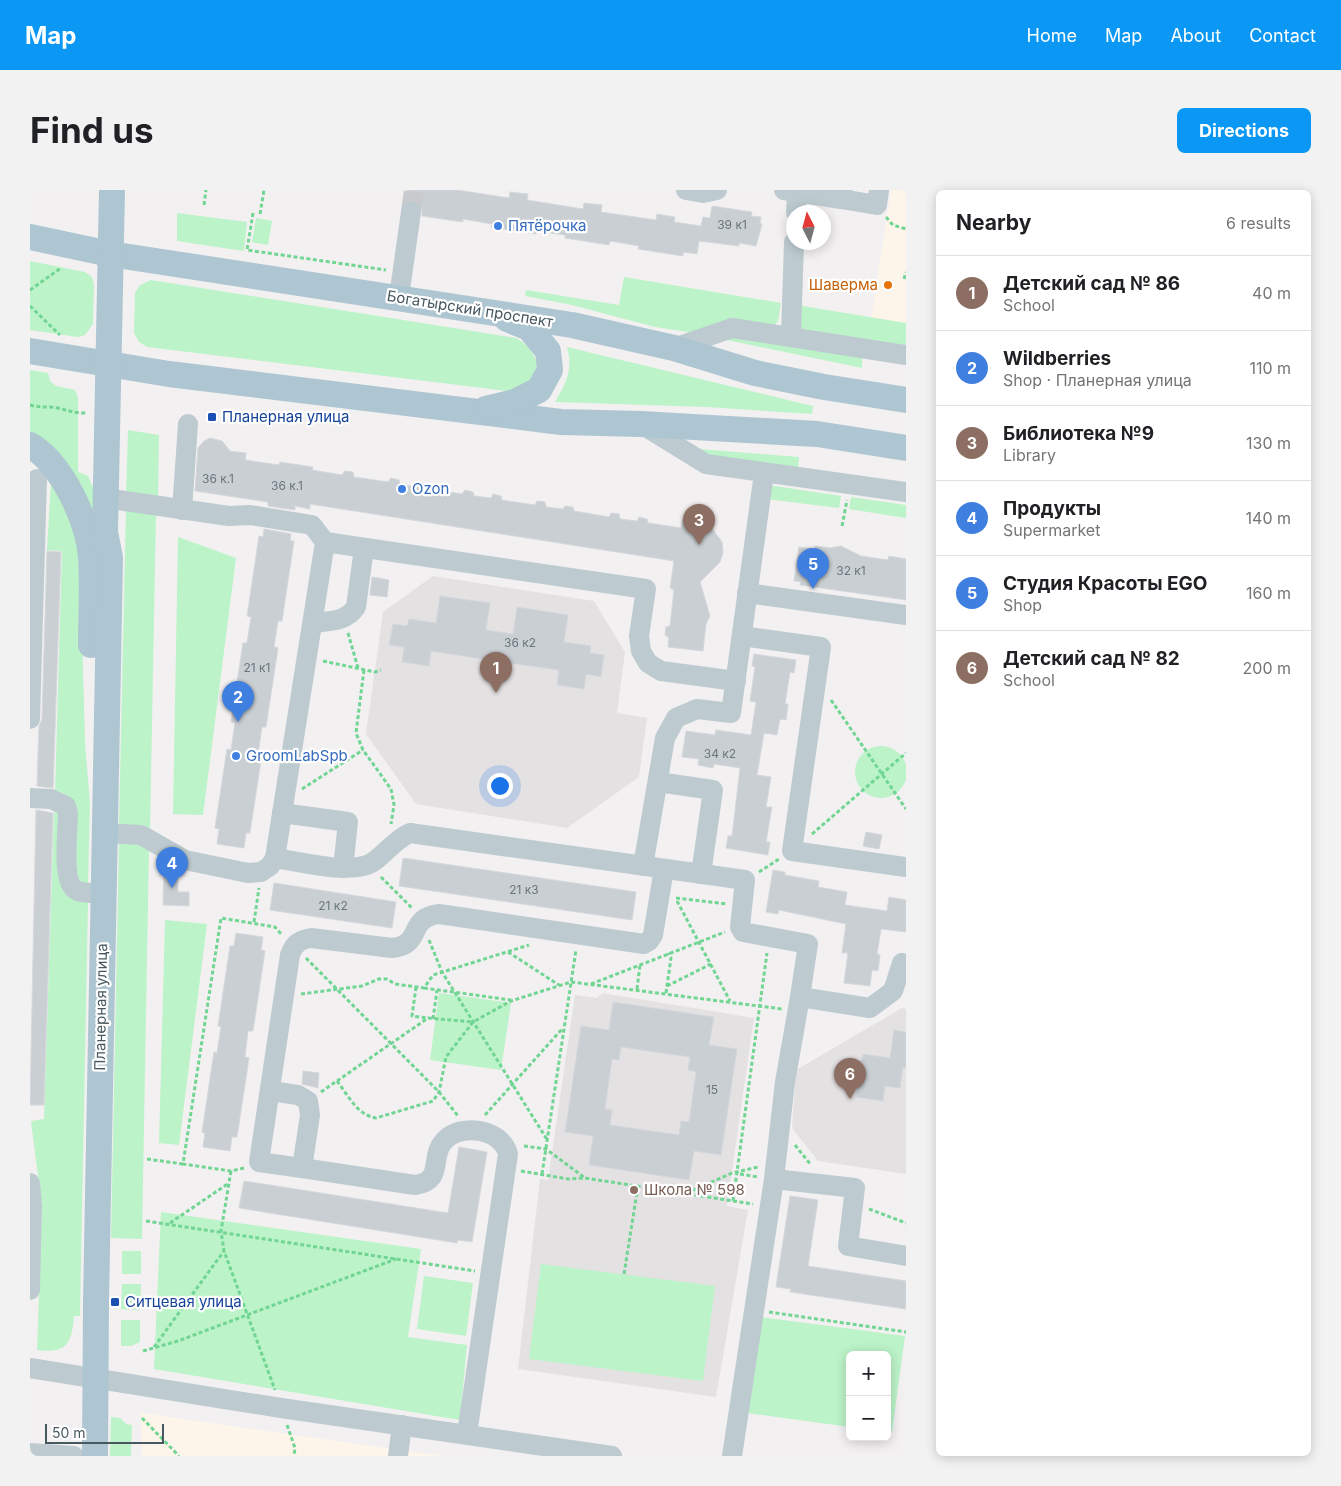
<!DOCTYPE html>
<html lang="en">
<head>
<meta charset="utf-8">
<style>
	:root { --surface:#fff; --page:#f2f2f2; --text:#202124; --muted:#757577; --line:#e0e0e0; --accent:#0a98f4 }
	body { margin:0; font-family:Inter,sans-serif; background:var(--page); color:var(--text) }
	.controls { position:absolute; right:15px; bottom:15px; display:grid; overflow:hidden; border-radius:8px; box-shadow:0 2px 12px #0003 }
	.controls button { width:45px; height:45px; display:grid; place-items:center; padding:0; border:0; border-bottom:1px solid var(--line); background:var(--surface); color:var(--text); font:25px sans-serif }
	.compass { position:absolute; left:756px; top:15px; width:45px; height:45px; border-radius:50%; background:var(--surface); box-shadow:0 2px 12px #0003; rotate:354deg }
	.scale { position:absolute; left:15px; bottom:12px; width:119px; box-sizing:border-box; padding-left:5px; border:2px solid #475860; border-top:0; font-size:14px; line-height:18px; white-space:nowrap; color:#475860; -webkit-text-stroke:4px #fff; paint-order:stroke }
	.you { position:absolute; left:469px; top:595px; width:18px; height:18px; margin:-12px; border:4px solid #fff; border-radius:50%; background:#1a73e8; box-shadow:0 0 0 8px #1a73e833 }
	.badge { display:grid; place-items:center; width:32px; height:32px; border-radius:50%; background:var(--accent); color:#fff; font-size:16px; font-weight:700 }
	.pin { position:absolute; translate:-50% -41px; filter:drop-shadow(0 1px 2px #0008) }
	.pin::after { content:''; position:absolute; top:26px; width:18px; height:15px; background:inherit; clip-path:polygon(0 0,100% 0,50% 100%) }
	.list { margin:0; padding:0; list-style:none }
	h2 { display:flex; justify-content:space-between; align-items:center; height:65px; margin:0; padding:0 20px; font-size:21px }
	h2 small { font-size:16px; font-weight:400; color:var(--muted) }
	.list li { display:grid; grid-template-columns:32px 1fr auto; gap:15px; align-items:center; box-sizing:border-box; height:75px; padding:0 20px; border-top:1px solid var(--line) }
	.list b { display:block; font-size:19px; white-space:nowrap }
	.list p { margin:0; font-size:16px; white-space:nowrap; color:var(--muted) }
	.list em { font-size:16px; font-style:normal; color:var(--muted) }
	.map { position:relative; flex:none; width:876px; height:1266px; overflow:hidden; border-radius:8px }
	header { display:flex; align-items:center; gap:30px; box-sizing:border-box; height:70px; padding:0 25px; background:var(--accent); color:#fff }
	header strong { font-size:24px }
	nav { display:flex; gap:28px; margin-inline-start:auto; font-size:18px }
	.intro { display:flex; align-items:center; justify-content:space-between; box-sizing:border-box; height:120px; padding:0 30px }
	h1 { margin:0; font-size:35px }
	.button { padding:12px 22px; border-radius:8px; background:var(--accent); color:#fff; font-size:18px; font-weight:700 }
	main { display:flex; gap:30px; padding:0 30px }
	aside { flex:1; background:var(--surface); border-radius:8px; box-shadow:0 2px 12px #0003 }
	.map>svg:first-child { display:block }
	.commercial { fill:#fef5ea }
	.education { fill:#e4e1e3 }
	.green { fill:#bcf3c8 }
	.building { fill:#cacfd3; stroke:#d4d8dd; fill-rule:evenodd }
	.lines { fill:none; stroke-linecap:round; stroke-linejoin:round }
	.minor-tunnel { stroke:#c8cacd; stroke-width:20; stroke-dasharray:20 10; stroke-linecap:butt }
	.path { stroke:#71d593; stroke-width:3; stroke-dasharray:4 2.5; stroke-linecap:butt }
	.minor { stroke:#bdcbd1; stroke-width:20 }
	.major { stroke:#aec6d1; stroke-width:26 }
	.shop-dot { fill:#3f7fe0; stroke:#fff; stroke-width:2 }
	.food-dot { fill:#e8710a; stroke:#fff; stroke-width:2 }
	.transit-dot { fill:#1a4fb4; stroke:#fff; stroke-width:2 }
	.education-dot { fill:#8d6e63; stroke:#fff; stroke-width:2 }
	.labels { text-anchor:middle; stroke-width:4.5; stroke-linejoin:round; paint-order:stroke }
	.number-label { font-size:12px; fill:#68767d }
	.shop-label { font-size:15px; fill:#366cbe; stroke:#fff; text-anchor:start }
	.food-label { font-size:15px; fill:#c56008; stroke:#fff; text-anchor:end }
	.street-label { font-size:15px; fill:#475860; stroke:#fff }
	.transit-label { font-size:15px; fill:#164399; stroke:#fff; text-anchor:start }
	.education-label { font-size:15px; fill:#785e54; stroke:#fff; text-anchor:start }
</style>
</head>
<body>
<header>
<strong>Map</strong>
<nav><a>Home</a><a>Map</a><a>About</a><a>Contact</a></nav>
</header>
<div class="intro"><h1>Find us</h1><a class="button">Directions</a></div>
<main>
<div class="map">
<svg width="876" height="1266" viewBox="0 0 876 1266">
	<rect width="100%" height="100%" fill="#f3f0f1"/>
	<!-- commercial -->
	<g class="commercial">
		<path d="M861 0H876V135L841 130Z"/>
		<path d="M111 1223 412 1266H112Z"/>
	</g>
	<!-- education -->
	<g class="education">
		<path d="M403 386 564 411 595 462 587 523 617 528 609 587 537 638 386 614 336 544 353 422Z"/>
		<path d="M573 803 724 828 697 1016 718 1020 686 1207 488 1179 510 989 518 990 545 805 567 808Z"/>
		<path d="M872 818 876 819V984L788 971 762 938 766 880Z"/>
	</g>
	<!-- green -->
	<g class="green">
		<path d="M147 23 217 32 214 61 147 51Z"/>
		<path d="M226 28 242 31 238 55 222 52Z"/>
		<path d="M0 71 55 82 62 87 64 95 63 134 55 145 48 147 0 140Z"/>
		<path d="M594 87 751 113 748 131 745 135 658 142 625 137 542 115 495 106 496 100 589 115Z"/>
		<path d="M121 90 486 148C500 155 517 177 499 192 494 196 483 199 477 201L117 157 109 152 104 143 105 103 110 95Z"/>
		<path d="M767 115 876 133V156L767 138Z"/>
		<path d="M705 146 832 168V178L697 150Z"/>
		<path d="M537 157 783 216 782 224 677 217 525 212C537 192 543 179 537 157Z"/>
		<path d="M0 180 18 183 20 191 26 196 45 200 48 207V282L58 286 66 304V338L18 253 0 242Z"/>
		<path d="M98 240 129 245 128 309 96 305Z"/>
		<path d="M669 259 769 267 768 278 683 269Z"/>
		<path d="M21 291 41 329 50 367 55 552 60 614 58 694 45 691 39 607 33 603 25 602 32 361 17 360Z"/>
		<path d="M738 295 811 306 809 318 736 309Z"/>
		<path d="M821 307 876 315V328L819 319Z"/>
		<path d="M96 319 126 323 120 641 89 634Z"/>
		<path d="M148 347 206 368 173 625 143 624Z"/>
		<circle cx="851" cy="582" r="26"/>
		<path d="M24 622 30 624 31 686 58 712 50 1126H44C42 1154 36 1164 7 1160L12 1017 1 931 14 929Z"/>
		<path d="M100 651 119 657 112 1049 81 1048 89 653Z"/>
		<path d="M135 730 177 734 149 955 129 953Z"/>
		<path d="M409 803 481 813 471 880 400 870Z"/>
		<path d="M131 1022 391 1059 378 1147 437 1155 430 1230 124 1179Z"/>
		<rect x="92" y="1061" width="19" height="23"/>
		<path d="M511 1074 685 1096 673 1191 499 1169Z"/>
		<path d="M394 1086 443 1093 436 1146 387 1139Z"/>
		<path d="M92 1094H111L110 1120 91 1119Z"/>
		<path d="M730 1127 875 1146 862 1242H857V1165H820V1237L717 1223Z"/>
		<path d="M91 1130H110V1152L101 1156H91Z"/>
		<path d="M81 1227 90 1228 96 1234 102 1235 101 1266H80Z"/>
	</g>
	<!-- building -->
	<g class="building">
		<path d="M377 0H427L479 8 480 2 498 4 497 10 553 19 554 13 572 15 571 22 626 30 627 24 645 27 644 32 671 36 673 27 680 28 682 16 722 22 721 26 731 27 730 34H732L726 56 709 53V56L669 51 667 64 653 62V66L608 59 609 56 580 51 579 55 535 48V45L507 41 506 44 461 37 462 34 433 29V32L392 26V18L389 13 382 10 375 12Z"/>
		<path d="M180 248 192 251 200 261 216 263 215 270 249 275 250 272 263 274 283 277 282 280 312 285 315 281 323 282 324 287 358 292 361 288 369 290 370 294 386 297 389 293 397 294 398 299 432 304 435 300 443 302 444 306 461 308 463 304 471 306 472 310 505 315 507 311 515 312 516 317 533 319 535 316 543 317 544 321 579 327 581 323 589 324 590 329 607 331 609 327 617 329 618 333 651 338 653 329 681 337 692 352 693 363 690 372 670 392 680 426 676 434 673 461 638 457 639 448 635 445 636 437 640 436 644 400 640 398 644 371 280 314V319L265 316V320L238 316V312L165 301 168 258 174 251Z"/>
		<path d="M234 339 261 344 260 351H264L252 431H248L244 457 248 458 236 537H232L228 564H232L220 643H216L214 658 187 654 189 639 185 638 197 559 201 560 205 533 201 532 213 453H217L221 427 217 426 229 346 233 347Z"/>
		<path d="M785 356 801 358 811 356 831 366 858 370 859 366 876 369V410L770 395 771 392 764 391 769 357 785 359Z"/>
		<path d="M17 361 31 362 23 598 7 596 9 536 12 529Z"/>
		<path d="M342 387 359 390 357 407 340 405Z"/>
		<path d="M410 406 460 413 456 440 483 444 487 417 538 425 534 452 561 456 560 463 574 465 571 487 556 484 554 499 527 495 529 480 479 473 476 487 449 483 452 469 401 461 399 476 372 472 374 457 359 455 363 434 377 436 379 429 406 433Z"/>
		<path d="M724 464 766 470 764 483 760 482 755 514H758L756 530 750 529 747 545 734 543 727 585 741 587 736 617H742L736 652H740L738 665 696 658 698 646H702L710 578 684 574 683 578 668 575 669 569 652 567 656 541 685 545 686 540 721 545 726 512 720 511 725 477 722 476Z"/>
		<path d="M6 620 23 623 14 915H0Z"/>
		<path d="M836 642 852 645 849 659 833 656Z"/>
		<path d="M373 668 606 702 602 730 369 696Z"/>
		<path d="M134 675 148 682V702H159V716L133 715Z"/>
		<path d="M743 680 755 682V685L789 691 788 697 817 702 815 715 857 721 859 707 876 710V742L851 739 847 764 850 765 848 781 842 780 840 796 814 793 818 763H812L816 734 749 720 748 724 736 722Z"/>
		<path d="M244 693 366 712 362 738 240 720Z"/>
		<path d="M206 743 233 747 231 760 235 761 223 841H218L215 867 219 868 207 947H202L200 961 173 957 175 943 172 942 184 862 187 863 191 837 188 836 200 756H204Z"/>
		<path d="M583 812 684 827 679 855 707 859 691 965 664 961 659 990 559 975 563 946 535 942 551 836 579 840ZM591 857 660 867 658 880 666 882 659 932 651 931 649 945 580 935 582 920 575 919 582 869 589 870Z"/>
		<path d="M864 840 876 842V878L873 877 870 898 855 896 853 911 826 907 828 892 813 890 816 869 831 871 833 864 860 868Z"/>
		<path d="M273 881 289 883 288 898 272 894Z"/>
		<path d="M429 957 457 962 442 1052 428 1050 427 1053 209 1018 214 991 418 1023Z"/>
		<path d="M760 1006 788 1010 778 1076 876 1091V1119L760 1102 761 1099 746 1097Z"/>
	</g>
	<g class="lines">
		<!-- minor-tunnel -->
		<path class="minor-tunnel" d="M381 22 384 0"/>
		<!-- path -->
		<g class="path">
			<path d="M174 15 176 0"/>
			<path d="M223 23 217 60 356 80"/>
			<path d="M230 24 234 0"/>
			<path d="M856 27 863 35 876 39"/>
			<path d="M874 89 876 82"/>
			<path d="M0 100 31 78"/>
			<path d="M0 116 30 145"/>
			<path d="M0 215C8 217 12 217 20 217 33 218 44 224 57 223"/>
			<path d="M812 336 817 310"/>
			<path d="M318 443 328 478"/>
			<path d="M293 471 345 482 351 480"/>
			<path d="M334 480 326 543 333 560 361 599 364 615 361 634"/>
			<path d="M801 510 876 619"/>
			<path d="M272 599 333 560"/>
			<path d="M782 644 876 563"/>
			<path d="M729 682 749 669"/>
			<path d="M351 687 382 718"/>
			<path d="M646 708 697 714"/>
			<path d="M647 711 700 811"/>
			<path d="M224 732 229 698"/>
			<path d="M399 750 412 782 518 951"/>
			<path d="M478 762 529 795"/>
			<path d="M276 768 409 902 428 926"/>
			<path d="M561 794 695 742"/>
			<path d="M637 796 681 774"/>
			<path d="M386 797 382 826 397 828"/>
			<path d="M394 798 481 810"/>
			<path d="M607 799 610 775"/>
			<path d="M636 803 641 768 638 763"/>
			<path d="M271 804 332 796 349 789H357L365 794 394 798 403 785 499 755"/>
			<path d="M403 829 407 800"/>
			<path d="M307 891C318 905 327 925 346 928L403 911 409 902 416 867 443 832 481 811 541 792 752 819"/>
			<path d="M291 902 398 828 443 832"/>
			<path d="M455 925 532 839"/>
			<path d="M765 955 781 975"/>
			<path d="M494 956 516 959 555 988"/>
			<path d="M117 969 153 974"/>
			<path d="M214 978 201 981 153 974 191 728 245 737 252 745"/>
			<path d="M201 981 191 1041 194 1061 245 1200"/>
			<path d="M491 981 538 989 555 988 723 1014"/>
			<path d="M512 984 546 760"/>
			<path d="M710 984 728 987"/>
			<path d="M657 1003 702 983 728 977"/>
			<path d="M703 1011 737 763"/>
			<path d="M839 1019 876 1033"/>
			<path d="M116 1031 445 1081"/>
			<path d="M140 1033 199 993"/>
			<path d="M594 1084 608 996"/>
			<path d="M739 1122 876 1142"/>
			<path d="M124 1157 194 1061"/>
			<path d="M113 1161 148 1151 366 1069"/>
			<path d="M112 1228 149 1266"/>
			<path d="M257 1235 265 1258 264 1266"/>
		</g>
		<!-- minor -->
		<g class="minor">
			<path d="M656 0 673 3 687 0"/>
			<path d="M754 0 767 2 766 22"/>
			<path d="M767 2 811 9 812 0"/>
			<path d="M811 9 847 15 849 0"/>
			<path d="M369 107 381 22"/>
			<path d="M761 146 764 52"/>
			<path d="M644 158 702 138 876 165"/>
			<path d="M611 234 676 274 876 302"/>
			<path d="M88 310 199 326 220 325 282 335 295 352"/>
			<path d="M152 320 158 234"/>
			<path d="M717 403 876 425"/>
			<path d="M283 433C299 431 316 432 326 417L334 358"/>
			<path d="M712 446 791 457 762 661 876 677"/>
			<path d="M0 529 7 289"/>
			<path d="M628 592 683 600 671 684"/>
			<path d="M0 608 21 609 36 616 38 624C38 640 31 692 46 700 53 704 65 703 73 703"/>
			<path d="M252 623 318 632 313 678"/>
			<path d="M75 643 111 645 155 670 218 683 231 682 240 676 245 668C271 672 312 683 337 675 350 671 363 650 380 643L715 690 710 737 713 742 778 754 770 807 840 818 863 801 872 773 876 774"/>
			<path d="M245 668 295 352 616 399 609 446 611 461 618 473 631 481 706 491"/>
			<path d="M613 676 635 548 646 528 667 519 701 523 734 283"/>
			<path d="M240 901 268 905 278 911 280 925 272 978 385 995C415 991 399 967 414 951 431 932 472 939 478 964L437 1244"/>
			<path d="M272 978 229 972 260 765C264 754 269 750 281 748L362 758C394 755 376 728 409 724L614 754 619 751 623 745 634 679"/>
			<path d="M744 989 755 892 770 807"/>
			<path d="M0 993 2 1016 0 1100"/>
			<path d="M0 1178 251 1218 582 1266"/>
			<path d="M0 1263 44 1266"/>
			<path d="M368 1266 372 1235"/>
			<path d="M702 1266 744 989 825 998 818 1056 876 1066"/>
		</g>
		<!-- major -->
		<g class="major">
			<path d="M0 47 80 64 542 135 644 158 725 183 794 197 876 210"/>
			<path d="M0 161 139 184 531 232 611 234 787 244 876 258"/>
			<path d="M456 219 485 212 509 200 520 180 518 161 499 138 477 129"/>
			<path d="M0 255C32 274 58 330 61 367 63 396 61 426 61 455"/>
			<path d="M65 1266 66 1112 80 368 75 342 82 0"/>
		</g>
	</g>
	<!-- markers -->
	<g class="shop-dot">
		<circle cx="468" cy="36" r="5"/>
		<circle cx="372" cy="299" r="5"/>
		<circle cx="206" cy="566" r="5"/>
	</g>
	<circle class="food-dot" cx="858" cy="95" r="5"/>
	<g class="transit-dot">
		<rect x="177" y="222" width="10" height="10" rx="2.5"/>
		<rect x="80" y="1107" width="10" height="10" rx="2.5"/>
	</g>
	<circle class="education-dot" cx="604" cy="1000" r="5"/>
	<g class="labels">
		<!-- number labels -->
		<g class="number-label">
			<text x="702" y="39">39 к1</text>
			<text x="188" y="293">36 к.1</text>
			<text x="257" y="300">36 к.1</text>
			<text x="821" y="385">32 к1</text>
			<text x="490" y="457">36 к2</text>
			<text x="227" y="482">21 к1</text>
			<text x="690" y="568">34 к2</text>
			<text x="494" y="704">21 к3</text>
			<text x="303" y="720">21 к2</text>
			<text x="682" y="904">15</text>
		</g>
		<!-- shop labels -->
		<g class="shop-label">
			<text x="478" y="41">Пятёрочка</text>
			<text x="382" y="304">Ozon</text>
			<text x="216" y="571">GroomLabSpb</text>
		</g>
		<!-- food labels -->
		<g class="food-label">
			<text x="848" y="100">Шаверма</text>
		</g>
		<!-- street labels -->
		<g class="street-label">
			<text transform="translate(440 119) rotate(9)" y="5">Богатырский проспект</text>
			<text transform="translate(71 817) rotate(-89)" y="5">Планерная улица</text>
		</g>
		<!-- transit labels -->
		<g class="transit-label">
			<text x="192" y="232">Планерная улица</text>
			<text x="95" y="1117">Ситцевая улица</text>
		</g>
		<!-- education labels -->
		<g class="education-label">
			<text x="614" y="1005">Школа № 598</text>
		</g>
	</g>
</svg>
<div class="controls">
<button>+</button>
<button>−</button>
</div>
<svg class="compass" viewBox="-18 -18 36 36"><path d="M0-13l5 13h-10z" fill="#e53935"/><path d="M0 13l5-13h-10z" fill="#757577"/></svg>
<div class="scale">50 m</div>
<div class="you"></div>
<div class="pin badge" style="left:466px;top:503px;background:#8d6e63">1</div>
<div class="pin badge" style="left:208px;top:532px;background:#3f7fe0">2</div>
<div class="pin badge" style="left:669px;top:355px;background:#8d6e63">3</div>
<div class="pin badge" style="left:142px;top:698px;background:#3f7fe0">4</div>
<div class="pin badge" style="left:783px;top:399px;background:#3f7fe0">5</div>
<div class="pin badge" style="left:820px;top:909px;background:#8d6e63">6</div>
</div>
<aside>
<h2>Nearby<small>6 results</small></h2>
<ul class="list">
<li><span class="badge" style="background:#8d6e63">1</span><div><b>Детский сад № 86</b><p>School</p></div><em>40 m</em></li>
<li><span class="badge" style="background:#3f7fe0">2</span><div><b>Wildberries</b><p>Shop · Планерная улица</p></div><em>110 m</em></li>
<li><span class="badge" style="background:#8d6e63">3</span><div><b>Библиотека №9</b><p>Library</p></div><em>130 m</em></li>
<li><span class="badge" style="background:#3f7fe0">4</span><div><b>Продукты</b><p>Supermarket</p></div><em>140 m</em></li>
<li><span class="badge" style="background:#3f7fe0">5</span><div><b>Студия Красоты EGO</b><p>Shop</p></div><em>160 m</em></li>
<li><span class="badge" style="background:#8d6e63">6</span><div><b>Детский сад № 82</b><p>School</p></div><em>200 m</em></li>
</ul>
</aside>
</main>
</body>
</html>
